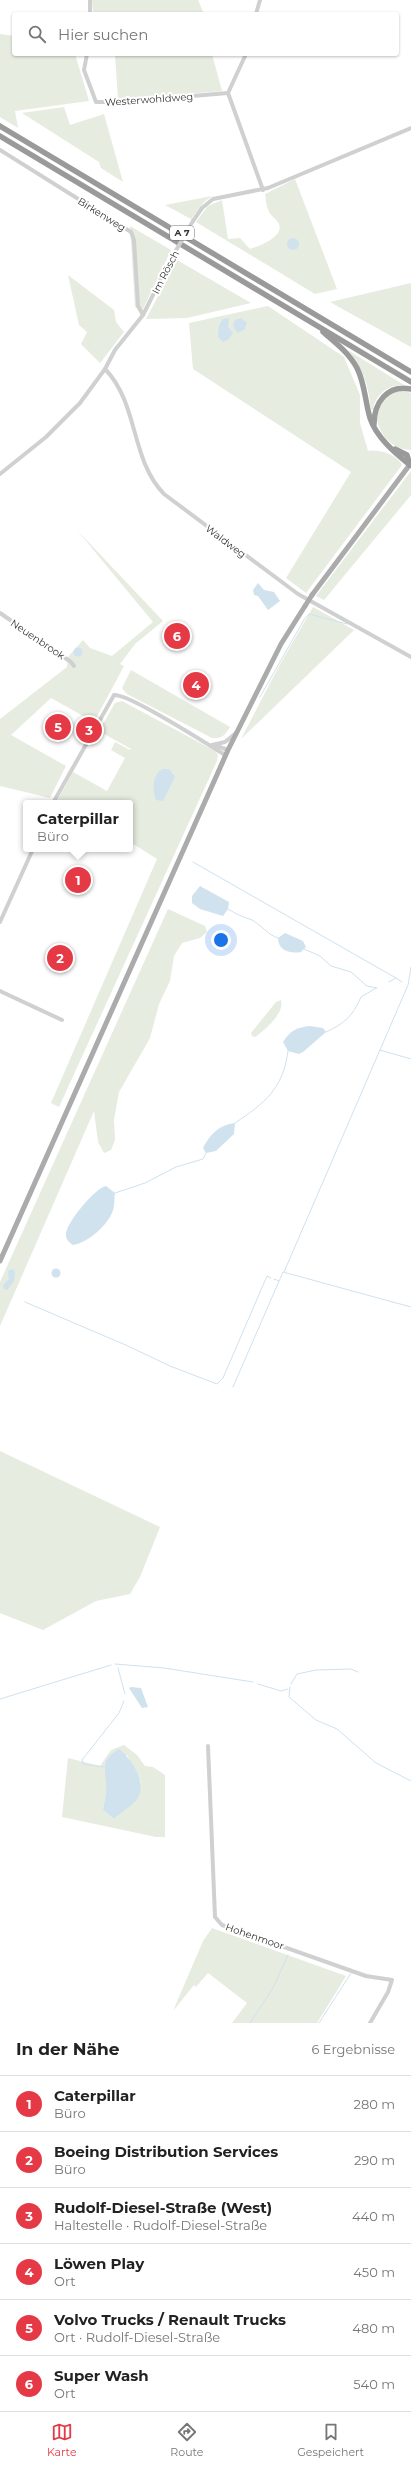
<!DOCTYPE html>
<html lang="de">
<head>
<meta charset="utf-8">
<style>
	:root { --surface:#fff; --page:#f6f6f6; --text:#222; --muted:#767676; --line:#e0e0e0; --accent:#e63946 }
	body { margin:0; font-family:Montserrat,sans-serif; background:var(--page); color:var(--text) }
	.you { position:absolute; left:221px; top:940px; width:14px; height:14px; margin:-10px; border:3px solid #fff; border-radius:50%; background:#1a73e8; box-shadow:0 0 0 6px #1a73e833 }
	.badge { display:grid; place-items:center; width:26px; height:26px; border-radius:50%; background:var(--accent); color:#fff; font-size:13px; font-weight:700 }
	.pin { position:absolute; translate:-50% -50%; border:2px solid #fff; box-shadow:0 1px 4px #0006 }
	.popup { position:absolute; left:23px; top:800px; width:110px; height:52px; box-sizing:border-box; display:grid; place-content:center; border-radius:4px; background:var(--surface); filter:drop-shadow(0 1px 3px #0005); font-size:13px; white-space:nowrap; color:var(--muted) }
	.popup b { font-size:15px; color:var(--text) }
	.popup::after { content:''; position:absolute; left:50%; top:100%; margin-left:-8px; border:8px solid transparent; border-top-color:var(--surface) }
	.list { margin:0; padding:0; list-style:none }
	h2 { display:flex; justify-content:space-between; align-items:center; height:52px; margin:0; padding:0 16px; font-size:17px }
	h2 small { font-size:13px; font-weight:400; color:var(--muted) }
	.list li { display:grid; grid-template-columns:26px 1fr auto; gap:12px; align-items:center; box-sizing:border-box; height:56px; padding:0 16px; border-top:1px solid var(--line) }
	.list b { display:block; font-size:15px; white-space:nowrap }
	.list p { margin:0; font-size:13px; white-space:nowrap; color:var(--muted) }
	.list em { font-size:13px; font-style:normal; color:var(--muted) }
	.icon { flex:none; width:22px; height:22px; fill:none; stroke:currentColor; stroke-width:2; stroke-linecap:round; stroke-linejoin:round }
	.map { position:relative; flex:none; width:411px; height:2023px; overflow:hidden }
	.search { position:absolute; background:var(--surface); box-shadow:0 1px 3px #0004; left:12px; right:12px; top:12px; height:44px; display:flex; align-items:center; gap:10px; box-sizing:border-box; padding:0 14px; border-radius:4px; color:var(--muted); font-size:15px }
	.sheet { height:388px; background:var(--surface) }
	nav { display:flex; justify-content:space-around; align-items:center; box-sizing:border-box; height:56px; border-top:1px solid var(--line); background:var(--surface); font-size:11px; color:var(--muted) }
	nav a { display:grid; justify-items:center; gap:2px }
	nav .on { color:var(--accent) }
	.map>svg:first-child { display:block }
	.green { fill:#e6ecdf; fill-rule:evenodd }
	.water { fill:#cfe2ee }
	.lines { fill:none; stroke-linecap:round; stroke-linejoin:round }
	.stream { stroke:#cfe2ee; stroke-width:1 }
	.minor { stroke:#d0d0d0; stroke-width:4 }
	.major { stroke:#ababab; stroke-width:5 }
	.highway { stroke:#9a9a9a; stroke-width:5.5 }
	.minor-bridge { stroke:#d0d0d0; stroke-width:4 }
	.major-bridge { stroke:#ababab; stroke-width:5 }
	.labels { text-anchor:middle; stroke-width:4; stroke-linejoin:round; paint-order:stroke }
	.shield { fill:#fff; stroke:#707070; stroke-width:1 }
	.shield-label { font-size:9px; font-weight:bold; fill:#333 }
	.street-label { font-size:10px; fill:#333; stroke:#fff }
</style>
</head>
<body>
<div class="map">
<svg width="411" height="2023" viewBox="0 0 411 2023">
	<rect width="100%" height="100%" fill="#fff"/>
	<!-- green -->
	<g class="green">
		<path d="M92 0H198L204 14H93Z"/>
		<path d="M0 34 14 36V54H75L89 101 15 111 18 128 0 117Z"/>
		<path d="M115 54H212L222 91 118 100Z"/>
		<path d="M64 107 70 125 104 114 123 182 101 168 99 162 22 113Z"/>
		<path d="M295 179 337 289 315 294 196 222 208 206 222 200 228 239 240 238 250 249C259 246 284 237 279 224 276 218 270 216 268 209 266 205 266 199 265 194Z"/>
		<path d="M212 196 204 202 191 219 165 205Z"/>
		<path d="M130 226 171 250 142 311 135 307Z"/>
		<path d="M177 260 251 303 187 318 146 319Z"/>
		<path d="M68 275 114 310 116 322 124 332 100 363 81 344 87 332 79 325Z"/>
		<path d="M411 283V347L330 302Z"/>
		<path d="M268 306 344 357 360 395V423L368 451C379 449 396 454 402 465L306 593 286 578 351 472 193 369 189 323Z"/>
		<path d="M346 349 404 385C389 384 375 394 373 410L371 409C368 382 363 369 346 349Z"/>
		<path d="M404 390 411 393V450C375 450 360 393 404 390Z"/>
		<path d="M411 471V495L324 600 316 596Z"/>
		<path d="M77 530 163 621 135 644 120 664 124 666 94 722 51 698 11 735 66 766 50 798 0 786V719L67 667 68 657 83 640 90 648 112 656 153 622Z"/>
		<path d="M313 607 354 630 241 739 279 666Z"/>
		<path d="M131 670 230 727C225 735 222 739 212 738L127 694 122 688Z"/>
		<path d="M122 701 215 751 218 755 217 761 59 1107 51 1103 157 859 130 842V803L57 801 73 772 107 791 125 758 111 750 115 742 130 750 131 749 99 731 115 703Z"/>
		<path d="M168 909 205 926 207 932 200 938 182 943 174 956 170 981 159 1004 150 1038 119 1092 114 1120 115 1140 111 1150 104 1153 98 1142 94 1111 0 1326V1282Z"/>
		<path d="M281 1000C285 1013 265 1030 255 1037L252 1036 251 1033 276 1002Z"/>
		<path d="M0 1451 160 1527 140 1577 130 1594 96 1601 43 1630 0 1613Z"/>
		<path d="M124 1745 137 1755 145 1766 153 1767 165 1775V1837H156L62 1817 68 1758 100 1766 111 1750ZM127 1755 141 1782 123 1810 114 1819 103 1810 107 1786Z"/>
		<path d="M212 1928 346 1976 317 2023H232L247 2003 208 1973 196 1987 194 1985 173 2011 203 1941Z"/>
	</g>
	<!-- water -->
	<g class="water">
		<circle cx="293" cy="244" r="6"/>
		<path d="M229 318 228 327 233 333 229 339 223 342 218 337 219 325 223 319Z"/>
		<path d="M241 318 247 323 244 330 237 333 233 325 235 320Z"/>
		<path d="M258 583 264 590 274 592 280 601 268 610 258 596 254 595 253 590Z"/>
		<circle cx="78" cy="652" r="4.5"/>
		<path d="M163 769H169L175 777 163 801 156 800C152 789 152 774 163 769Z"/>
		<path d="M200 886 229 902 228 909 223 916 200 909 192 903V896Z"/>
		<path d="M285 933 303 941 306 947 301 952C291 954 278 951 278 938Z"/>
		<path d="M310 1026 323 1028 326 1032 303 1052 299 1054 288 1051 283 1042C290 1031 297 1027 310 1026Z"/>
		<path d="M235 1123 234 1134 216 1151 206 1153 203 1148C210 1134 219 1125 235 1123Z"/>
		<path d="M106 1186 115 1193C114 1200 115 1209 111 1215 104 1228 87 1243 73 1245 69 1242 66 1240 66 1235 65 1224 95 1188 106 1186Z"/>
		<circle cx="56" cy="1273" r="4.5"/>
		<path d="M13 1269 15 1272 14 1281 7 1290 4 1289 3 1285 9 1279 8 1271Z"/>
		<path d="M131 1687 141 1688 148 1707 142 1708 129 1688Z"/>
		<path d="M119 1749C131 1758 147 1782 138 1798 133 1805 120 1813 114 1819L103 1810C104 1802 107 1792 106 1784 105 1766 101 1760 119 1749Z"/>
	</g>
	<g class="lines">
		<!-- stream -->
		<g class="stream">
			<path d="M260 697 305 618 309 614 347 624"/>
			<path d="M193 862 396 978"/>
			<path d="M228 909C236 914 243 917 252 920 259 923 269 936 278 938"/>
			<path d="M304 949 320 956 331 966 351 972 367 986 377 988"/>
			<path d="M411 967 408 985 380 1050 411 1059"/>
			<path d="M389 982 396 978 402 982"/>
			<path d="M326 1032C344 1024 353 1016 361 997L376 988"/>
			<path d="M235 1123C265 1103 283 1089 288 1051"/>
			<path d="M115 1193 145 1183 176 1167 203 1159 206 1153"/>
			<path d="M284 1272 380 1050"/>
			<path d="M274 1279 279 1281"/>
			<path d="M25 1302 128 1346 170 1366 217 1384 223 1378 267 1276 271 1278"/>
			<path d="M233 1387 283 1272 411 1307"/>
			<path d="M115 1664 164 1668 253 1682"/>
			<path d="M118 1668 125 1694"/>
			<path d="M258 1684 281 1691 288 1689"/>
			<path d="M291 1684 297 1674 316 1670 351 1669 358 1672"/>
			<path d="M290 1687 289 1697 316 1720 337 1729 376 1763 411 1781"/>
			<path d="M0 1699 111 1665"/>
			<path d="M104 1767 83 1764 82 1760 119 1713 124 1701"/>
			<path d="M250 2023 273 1988 288 1955"/>
			<path d="M319 2023 351 1973"/>
		</g>
		<!-- minor -->
		<g class="minor">
			<path d="M90 14V0"/>
			<path d="M256 14 260 0"/>
			<path d="M87 54 84 70 96 102H121L228 93"/>
			<path d="M246 54 228 93 263 190"/>
			<path d="M0 150 131 232 134 240 138 306 143 315"/>
			<path d="M193 221 202 208 213 199 268 188 411 128"/>
			<path d="M105 369C139 404 130 459 164 494L298 594 411 657"/>
			<path d="M0 474 46 437 80 403 105 369 115 350 143 315 171 259"/>
			<path d="M0 613 71 662 74 666"/>
			<path d="M212 745 225 742 236 733"/>
			<path d="M214 745 228 750"/>
			<path d="M53 803 114 695C128 693 209 745 225 755"/>
			<path d="M0 922 33 849"/>
			<path d="M0 991 62 1020"/>
			<path d="M208 1746 215 1917 222 1925 366 1976 392 1980 388 1992 370 2023"/>
		</g>
		<!-- major -->
		<g class="major">
			<path d="M312 595 411 463"/>
			<path d="M0 1261 228 750 281 644 305 606"/>
		</g>
		<!-- highway -->
		<g class="highway">
			<path d="M0 126 411 372"/>
			<path d="M0 136 411 382"/>
			<path d="M323 332C335 342 349 353 357 368 365 384 365 401 370 418 376 437 395 453 410 465"/>
			<path d="M374 424C374 403 387 384 411 389"/>
			<path d="M395 449 407 455 410 465"/>
		</g>
		<!-- minor-bridge -->
		<path class="minor-bridge" d="M171 259 193 221"/>
		<!-- major-bridge -->
		<path class="major-bridge" d="M305 606 312 595"/>
	</g>
	<g class="labels">
		<!-- shield labels -->
		<rect class="shield" x="170" y="226" width="24" height="14" rx="3"/>
		<g class="shield-label">
			<text x="182" y="236">A 7</text>
		</g>
		<!-- street labels -->
		<g class="street-label">
			<text transform="translate(149 99) rotate(-4)" y="4">Westerwohldweg</text>
			<text transform="translate(102 214) rotate(32)" y="4">Birkenweg</text>
			<text transform="translate(165 272) rotate(-63)" y="4">Im Rösch</text>
			<text transform="translate(226 541) rotate(37)" y="4">Waldweg</text>
			<text transform="translate(38 639) rotate(34)" y="4">Neuenbrook</text>
			<text transform="translate(255 1936) rotate(19)" y="4">Hohenmoor</text>
		</g>
	</g>
</svg>
<div class="you"></div>
<div class="pin badge" style="left:78px;top:880px">1</div>
<div class="popup"><b>Caterpillar</b>Büro</div>
<div class="pin badge" style="left:60px;top:958px">2</div>
<div class="pin badge" style="left:89px;top:730px">3</div>
<div class="pin badge" style="left:196px;top:685px">4</div>
<div class="pin badge" style="left:58px;top:727px">5</div>
<div class="pin badge" style="left:177px;top:636px">6</div>
<div class="search"><svg class="icon" aria-label="search" viewBox="0 0 24 24"><circle cx="10" cy="10" r="6"/><path d="M15 15l6 6"/></svg>Hier suchen</div>
</div>
<section class="sheet">
<h2>In der Nähe<small>6 Ergebnisse</small></h2>
<ul class="list">
<li><span class="badge">1</span><div><b>Caterpillar</b><p>Büro</p></div><em>280 m</em></li>
<li><span class="badge">2</span><div><b>Boeing Distribution Services</b><p>Büro</p></div><em>290 m</em></li>
<li><span class="badge">3</span><div><b>Rudolf-Diesel-Straße (West)</b><p>Haltestelle · Rudolf-Diesel-Straße</p></div><em>440 m</em></li>
<li><span class="badge">4</span><div><b>Löwen Play</b><p>Ort</p></div><em>450 m</em></li>
<li><span class="badge">5</span><div><b>Volvo Trucks / Renault Trucks</b><p>Ort · Rudolf-Diesel-Straße</p></div><em>480 m</em></li>
<li><span class="badge">6</span><div><b>Super Wash</b><p>Ort</p></div><em>540 m</em></li>
</ul>
</section>
<nav>
<a class="on"><svg class="icon" aria-label="map" viewBox="0 0 24 24"><path d="M3 6l6-2 6 2 6-2v14l-6 2-6-2-6 2zM9 4v14M15 6v14"/></svg>Karte</a>
<a><svg class="icon" aria-label="directions" viewBox="0 0 24 24"><path d="M12 3l9 9-9 9-9-9zM9 14v-3h6M13 9l2 2-2 2"/></svg>Route</a>
<a><svg class="icon" aria-label="saved" viewBox="0 0 24 24"><path d="M7 4h10v16l-5-4-5 4z"/></svg>Gespeichert</a>
</nav>
</body>
</html>
